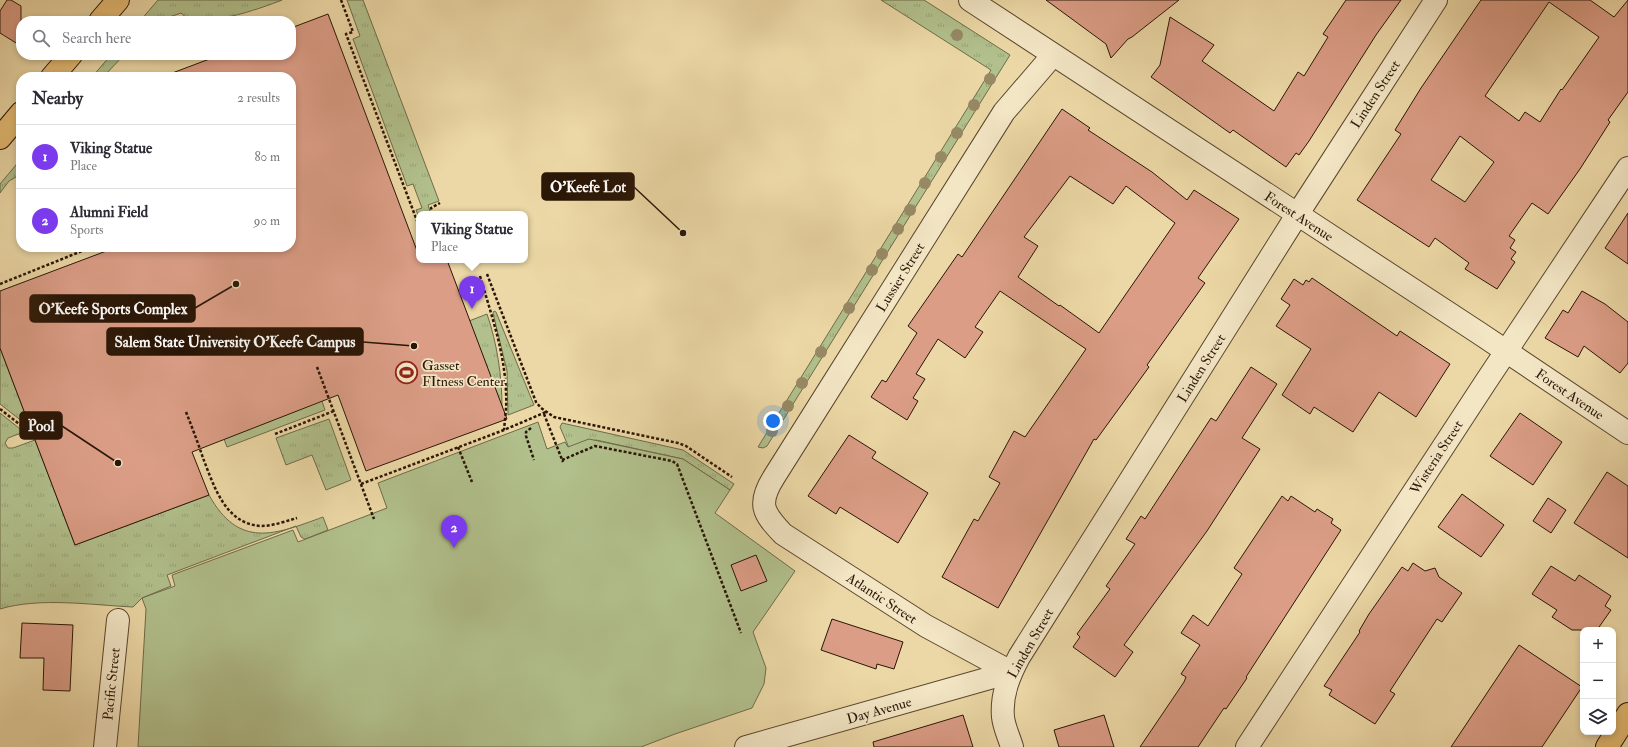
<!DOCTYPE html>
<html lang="en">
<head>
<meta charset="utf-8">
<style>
	:root { --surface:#fff; --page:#f7f7f7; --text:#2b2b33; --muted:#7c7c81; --line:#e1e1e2; --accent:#7c3aed }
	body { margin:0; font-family:"IM FELL Double Pica",serif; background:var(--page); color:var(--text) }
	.controls { position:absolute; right:12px; bottom:12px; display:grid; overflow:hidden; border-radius:8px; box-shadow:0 2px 6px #0003 }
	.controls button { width:36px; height:36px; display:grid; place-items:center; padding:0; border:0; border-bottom:1px solid var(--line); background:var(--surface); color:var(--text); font:20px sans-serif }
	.you { position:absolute; left:773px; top:421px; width:14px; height:14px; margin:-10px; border:3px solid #fff; border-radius:50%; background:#1a73e8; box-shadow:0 0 0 6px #1a73e833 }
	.badge { display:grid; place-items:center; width:26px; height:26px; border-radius:50%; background:var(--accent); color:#fff; font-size:13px; font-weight:700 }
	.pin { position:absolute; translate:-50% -33px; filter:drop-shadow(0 1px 2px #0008) }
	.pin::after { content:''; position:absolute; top:21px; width:14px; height:12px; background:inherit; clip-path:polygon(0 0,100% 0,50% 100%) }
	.popup { position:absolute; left:416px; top:211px; width:112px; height:52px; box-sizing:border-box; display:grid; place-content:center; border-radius:8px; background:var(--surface); filter:drop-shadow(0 1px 3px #0005); font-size:13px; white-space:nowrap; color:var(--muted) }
	.popup b { font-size:15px; color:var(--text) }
	.popup::after { content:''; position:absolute; left:50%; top:100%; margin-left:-8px; border:8px solid transparent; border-top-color:var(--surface) }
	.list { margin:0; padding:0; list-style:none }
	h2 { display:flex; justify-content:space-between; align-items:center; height:52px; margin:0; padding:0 16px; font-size:17px }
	h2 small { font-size:13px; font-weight:400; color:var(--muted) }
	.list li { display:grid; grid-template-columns:26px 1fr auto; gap:12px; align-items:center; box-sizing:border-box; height:64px; padding:0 16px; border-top:1px solid var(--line) }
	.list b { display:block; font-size:15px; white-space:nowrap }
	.list p { margin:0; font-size:13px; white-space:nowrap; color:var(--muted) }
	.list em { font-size:13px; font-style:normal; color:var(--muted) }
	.icon { flex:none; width:22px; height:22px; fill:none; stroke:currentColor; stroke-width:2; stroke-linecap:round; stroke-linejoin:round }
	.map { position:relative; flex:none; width:1628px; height:747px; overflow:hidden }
	.search { position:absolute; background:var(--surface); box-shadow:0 2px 6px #0003; left:16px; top:16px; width:280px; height:44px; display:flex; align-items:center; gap:10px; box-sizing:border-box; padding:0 14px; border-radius:16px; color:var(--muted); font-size:15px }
	.panel { position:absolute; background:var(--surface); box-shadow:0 2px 6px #0003; left:16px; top:72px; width:280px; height:180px; border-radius:16px }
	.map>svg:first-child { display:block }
	.grass { fill:url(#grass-tufts); stroke:#6e6b49 }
	.garden { fill:#b1c08c; stroke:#6e6b49 }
	.building { fill:#db9d86; stroke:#2a1606; fill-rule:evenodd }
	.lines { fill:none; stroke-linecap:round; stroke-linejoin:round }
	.minor-casing { stroke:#5a462e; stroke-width:24 }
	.major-casing { stroke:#2a1606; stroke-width:24 }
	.highway-casing { stroke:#2a1606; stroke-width:24 }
	.path { stroke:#2a1606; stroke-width:2.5; stroke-dasharray:3 2; stroke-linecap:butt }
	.minor { stroke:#f3e6c5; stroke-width:22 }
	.major { stroke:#e6bc73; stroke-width:22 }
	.highway { stroke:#e6bc73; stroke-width:22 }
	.tree { fill:#978964 }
	.labels { text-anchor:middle; stroke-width:3.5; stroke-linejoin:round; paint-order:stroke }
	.street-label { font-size:14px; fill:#2a1606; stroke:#f3e6c5 }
	.poi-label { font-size:14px; fill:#2a1606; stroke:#f3e6c5; text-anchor:start }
	.leader { fill:none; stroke:#2a1606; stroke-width:1.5 }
	.callout-dot { fill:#2a1606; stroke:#f3e6c5; stroke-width:1.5 }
	.callout { fill:#2a1606; stroke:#2a1606; stroke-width:1.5 }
	.callout-label { font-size:15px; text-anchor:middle; font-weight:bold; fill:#fff }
</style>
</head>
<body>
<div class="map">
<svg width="1628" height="747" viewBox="0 0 1628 747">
	<defs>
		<pattern id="grass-tufts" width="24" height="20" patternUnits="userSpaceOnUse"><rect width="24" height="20" fill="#b1c08c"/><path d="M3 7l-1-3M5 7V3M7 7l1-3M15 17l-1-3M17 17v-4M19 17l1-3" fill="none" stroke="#98a477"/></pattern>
	</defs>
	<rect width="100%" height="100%" fill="#ecd8a6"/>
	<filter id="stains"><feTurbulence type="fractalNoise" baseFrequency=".005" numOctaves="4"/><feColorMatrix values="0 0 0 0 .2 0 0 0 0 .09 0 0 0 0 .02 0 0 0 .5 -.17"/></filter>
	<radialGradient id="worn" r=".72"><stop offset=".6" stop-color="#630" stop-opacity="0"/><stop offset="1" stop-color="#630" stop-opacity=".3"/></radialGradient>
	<!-- grass -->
	<g class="grass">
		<path d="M158 0H282C262 8 196 32 181 13L158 21H140Z"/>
		<path d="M347 0H363L439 201 428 205 431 214H419V217L416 210 422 208 413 184 407 186 353 39 360 36Z"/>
		<path d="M881 0H924L1010 55 767 446 763 448 758 447 991 70Z"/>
		<path d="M111 55H124L103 77H92Z"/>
		<path d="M21 159V174L9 181 0 193V184Z"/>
		<path d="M494 311 496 312 534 405 508 415 507 371 493 313Z"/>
		<path d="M487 314C497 343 502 376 502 407L469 321Z"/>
		<path d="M0 348 27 419 23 422 0 404Z"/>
		<path d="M0 413 24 432 8 438 5 443 8 448H13L35 440 75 545 209 495C239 549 274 535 323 517L328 530 305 539 301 537 296 526 167 575 171 586 142 598 133 607C91 605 40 597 0 609Z"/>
		<path d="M329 419 351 480 326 490 312 455 286 465 276 438Z"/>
		<path d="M562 423 683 450 734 484 730 490 683 459 596 440 569 448 560 427Z"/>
	</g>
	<!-- garden -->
	<g class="garden">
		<path d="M314 378 325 410 227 447 224 439 306 407Z"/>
		<path d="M538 422 547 449 565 442 568 447 589 439 683 459 730 490 715 513 795 571 753 632 766 668 764 684 752 708 675 734 641 747H138L146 609 142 598 175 586 172 575 293 530 298 542 387 508 378 483Z"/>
	</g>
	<!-- building -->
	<g class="building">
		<path d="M7 0H11L21 6V46L0 33V11Z"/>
		<path d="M1046 0H1179L1132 37 1128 39 1111 58 1106 44Z"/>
		<path d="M1346 0H1401L1376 35 1309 141 1299 155 1296 153 1286 167 1233 130 1230 133 1151 77 1160 65 1170 17 1214 45 1202 61 1274 111 1298 72 1304 76 1328 37 1323 34Z"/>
		<path d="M1481 0H1590L1614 17 1628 0V92L1608 120 1610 122 1580 169 1548 214 1532 203 1509 236 1515 240 1510 248 1516 252 1511 259 1515 262 1497 289 1465 269 1469 263 1435 238 1429 247 1357 200 1401 134 1395 130 1421 88ZM1549 2 1599 37 1562 90 1561 89 1540 122 1525 112 1519 121 1485 96ZM1460 136 1494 162 1465 202 1431 180Z"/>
		<path d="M328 14 419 256V260H447L507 419 366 471 338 395 192 452 209 495 75 545 0 348V291L117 247H291V77H168L167 75 220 55H291V28Z"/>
		<path d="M1062 109 1090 128 1088 130 1152 172 1187 200 1194 190 1239 219 1198 278 1205 283 1147 365 1149 367 1120 407 1096 440 1094 439 998 608 942 577 974 519 978 521 1000 483 989 477 1014 431 1025 437 1086 349 1000 291 975 327 983 332 965 358 938 339 916 374 925 379 913 398 918 401 907 420 871 397 882 380 886 382 917 333 908 326 958 254 962 257ZM1070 176 1113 204 1126 186 1175 223 1099 333 1060 305 1059 306 1018 277 1038 246 1024 237Z"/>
		<path d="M1628 213V264L1605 248Z"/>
		<path d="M1312 278 1397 336 1400 331 1450 364 1416 417 1379 392 1353 432 1314 407 1310 414 1282 395 1311 349 1276 326 1290 305 1281 299 1294 279 1303 285 1306 280 1309 282Z"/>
		<path d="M1582 291 1605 304 1628 322V363L1620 373 1584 346 1578 357 1545 338 1563 310 1568 313Z"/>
		<path d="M1251 367 1277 384 1242 438 1260 449 1207 531 1124 645 1133 652 1115 677 1073 647 1080 637 1077 634 1110 589 1106 586 1135 544 1126 539 1141 516 1145 519 1211 418 1216 421Z"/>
		<path d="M1520 413 1562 442 1533 485 1490 456Z"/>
		<path d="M849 435 876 452 872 458 928 493 898 543 840 507 836 514 808 496Z"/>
		<path d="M1607 472 1628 486V558L1574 523Z"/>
		<path d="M1462 494 1504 525 1481 557 1438 527Z"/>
		<path d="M1282 496 1288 501 1291 496 1315 512 1317 509 1333 519 1331 523 1341 530 1246 677 1247 678 1226 709 1224 708 1198 747H1140L1184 682 1186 677 1181 674 1200 645 1181 633 1193 615 1208 626 1242 574 1234 568Z"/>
		<path d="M1548 498 1566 510 1551 533 1533 521Z"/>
		<path d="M756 555 767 581 741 591 731 565Z"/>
		<path d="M1413 563 1425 571 1435 568 1439 577 1462 593 1442 622 1437 619 1390 691 1395 694 1375 724 1329 695 1332 690 1324 686 1360 632 1359 631 1369 614 1402 567 1408 571Z"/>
		<path d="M1551 566 1575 581 1579 575 1611 596 1605 606 1611 610 1597 630H1572L1552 617 1557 610 1532 594Z"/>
		<path d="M832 619 903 642 894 669 877 664 876 669 821 650Z"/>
		<path d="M22 623 73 625 70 691 43 690 44 658H20Z"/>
		<path d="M1519 645 1582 687 1542 747H1451Z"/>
		<path d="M963 715 973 747H874L873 742Z"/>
		<path d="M1104 715 1114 747H1059L1054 730Z"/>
	</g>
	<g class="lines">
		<defs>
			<g id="minor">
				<path d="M970 0 1479 333 1628 433"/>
				<path d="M1011 672 926 626 783 534C763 513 757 504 774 477L1004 112 1053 55"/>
				<path d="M105 747 118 620"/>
				<path d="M746 747 1011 672"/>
				<path d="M1012 747C1009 737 1004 727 1003 717 1001 695 1009 676 1019 657L1297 215 1436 0"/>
				<path d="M1247 747 1485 383 1628 168"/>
			</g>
			<g id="major">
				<path d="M100 21 118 0"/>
				<path d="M52 77 71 55"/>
				<path d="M0 138 21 113"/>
			</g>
			<path id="highway" d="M1607 747 1628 714"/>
		</defs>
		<!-- minor casing -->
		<use href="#minor" class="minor-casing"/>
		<!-- major casing -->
		<use href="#major" class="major-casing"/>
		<!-- highway casing -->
		<use href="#highway" class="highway-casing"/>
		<!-- path -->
		<g class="path">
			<path d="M341 0 353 32 346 34 419 226"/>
			<path d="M434 214 431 208 440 203"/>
			<path d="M487 274 536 402 541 408 554 417 678 443 686 446 732 477"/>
			<path d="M480 276C491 314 505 353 506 393 507 405 505 418 504 430"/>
			<path d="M0 284 92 247"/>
			<path d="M317 367 374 519"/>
			<path d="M0 409 23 427 29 424"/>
			<path d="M186 412C192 427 198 443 203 458 214 486 225 524 261 526 273 526 286 521 297 518"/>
			<path d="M544 414 563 462"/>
			<path d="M531 428 526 432V436L534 460"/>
			<path d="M275 434 334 411"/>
			<path d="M458 447 472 482"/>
			<path d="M562 460 595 446 672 461 677 464 741 633"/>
			<path d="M361 484 504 430 546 412"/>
		</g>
		<!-- minor -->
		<use href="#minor" class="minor"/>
		<!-- major -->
		<use href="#major" class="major"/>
		<!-- highway -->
		<use href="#highway" class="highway"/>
	</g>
	<!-- trees -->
	<g class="tree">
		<circle cx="957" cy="35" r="6"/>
		<circle cx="990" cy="79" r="6"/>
		<circle cx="974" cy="105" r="6"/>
		<circle cx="957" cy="133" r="6"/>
		<circle cx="941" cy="157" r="6"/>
		<circle cx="925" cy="183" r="6"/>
		<circle cx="910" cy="210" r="6"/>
		<circle cx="898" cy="229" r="6"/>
		<circle cx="882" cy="254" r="6"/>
		<circle cx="872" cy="270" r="6"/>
		<circle cx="849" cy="308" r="6"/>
		<circle cx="821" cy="352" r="6"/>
		<circle cx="802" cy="383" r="6"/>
		<circle cx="788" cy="406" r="6"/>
		<circle cx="772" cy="431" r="6"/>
	</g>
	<!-- icons -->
	<defs>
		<symbol id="stadium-ring" viewBox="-11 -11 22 22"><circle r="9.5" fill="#f3e6c5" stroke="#8f2418" stroke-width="1.5"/><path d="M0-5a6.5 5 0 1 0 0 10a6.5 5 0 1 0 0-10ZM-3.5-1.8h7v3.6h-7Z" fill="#8f2418"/></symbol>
	</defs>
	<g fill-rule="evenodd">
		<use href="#stadium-ring" x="394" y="360" width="25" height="25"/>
	</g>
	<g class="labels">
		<!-- street labels -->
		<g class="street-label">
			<text transform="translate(1375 94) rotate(-57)" y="5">Linden Street</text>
			<text transform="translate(1299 216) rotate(33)" y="5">Forest Avenue</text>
			<text transform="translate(900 277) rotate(-58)" y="5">Lussier Street</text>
			<text transform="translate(1201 368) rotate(-58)" y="5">Linden Street</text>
			<text transform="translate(1570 394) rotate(34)" y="5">Forest Avenue</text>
			<text transform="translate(1436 457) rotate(-57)" y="5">Wisteria Street</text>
			<text transform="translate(882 598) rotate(33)" y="5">Atlantic Street</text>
			<text transform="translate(1030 643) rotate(-60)" y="5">Linden Street</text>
			<text transform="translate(111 684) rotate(-84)" y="5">Pacific Street</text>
			<text transform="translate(879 710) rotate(-16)" y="5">Day Avenue</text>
		</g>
		<!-- poi labels -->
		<g class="poi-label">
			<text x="422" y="370">Gasset<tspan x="422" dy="16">FItness Center</tspan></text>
		</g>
	</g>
	<!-- callouts -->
	<path class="leader" d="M683 233L634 187M236 284L195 308M414 346L363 342M118 463L62 426"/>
	<g class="callout-dot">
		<circle cx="683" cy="233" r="4"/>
		<circle cx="236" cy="284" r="4"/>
		<circle cx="414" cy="346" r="4"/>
		<circle cx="118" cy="463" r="4"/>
	</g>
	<g class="callout">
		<rect x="542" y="173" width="92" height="27" rx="4"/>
		<rect x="30" y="295" width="165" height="27" rx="4"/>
		<rect x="107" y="328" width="256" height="27" rx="4"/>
		<rect x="20" y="412" width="42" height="27" rx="4"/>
	</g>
	<g class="callout-label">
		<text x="588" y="192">O'Keefe Lot</text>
		<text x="113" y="314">O'Keefe Sports Complex</text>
		<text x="235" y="347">Salem State University O'Keefe Campus</text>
		<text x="41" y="431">Pool</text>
	</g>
	<rect width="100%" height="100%" filter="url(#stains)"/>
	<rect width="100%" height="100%" fill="url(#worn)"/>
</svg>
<div class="controls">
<button>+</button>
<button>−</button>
<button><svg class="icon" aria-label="layers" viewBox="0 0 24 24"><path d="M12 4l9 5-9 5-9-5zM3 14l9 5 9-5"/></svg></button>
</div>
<div class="you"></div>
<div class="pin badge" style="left:472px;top:309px">1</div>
<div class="popup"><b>Viking Statue</b>Place</div>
<div class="pin badge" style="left:454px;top:548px">2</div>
<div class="search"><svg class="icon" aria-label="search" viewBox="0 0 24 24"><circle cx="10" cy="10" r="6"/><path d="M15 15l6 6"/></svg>Search here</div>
<section class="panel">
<h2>Nearby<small>2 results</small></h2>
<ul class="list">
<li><span class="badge">1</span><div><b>Viking Statue</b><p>Place</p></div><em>80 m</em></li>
<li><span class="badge">2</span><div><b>Alumni Field</b><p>Sports</p></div><em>90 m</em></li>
</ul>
</section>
</div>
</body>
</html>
